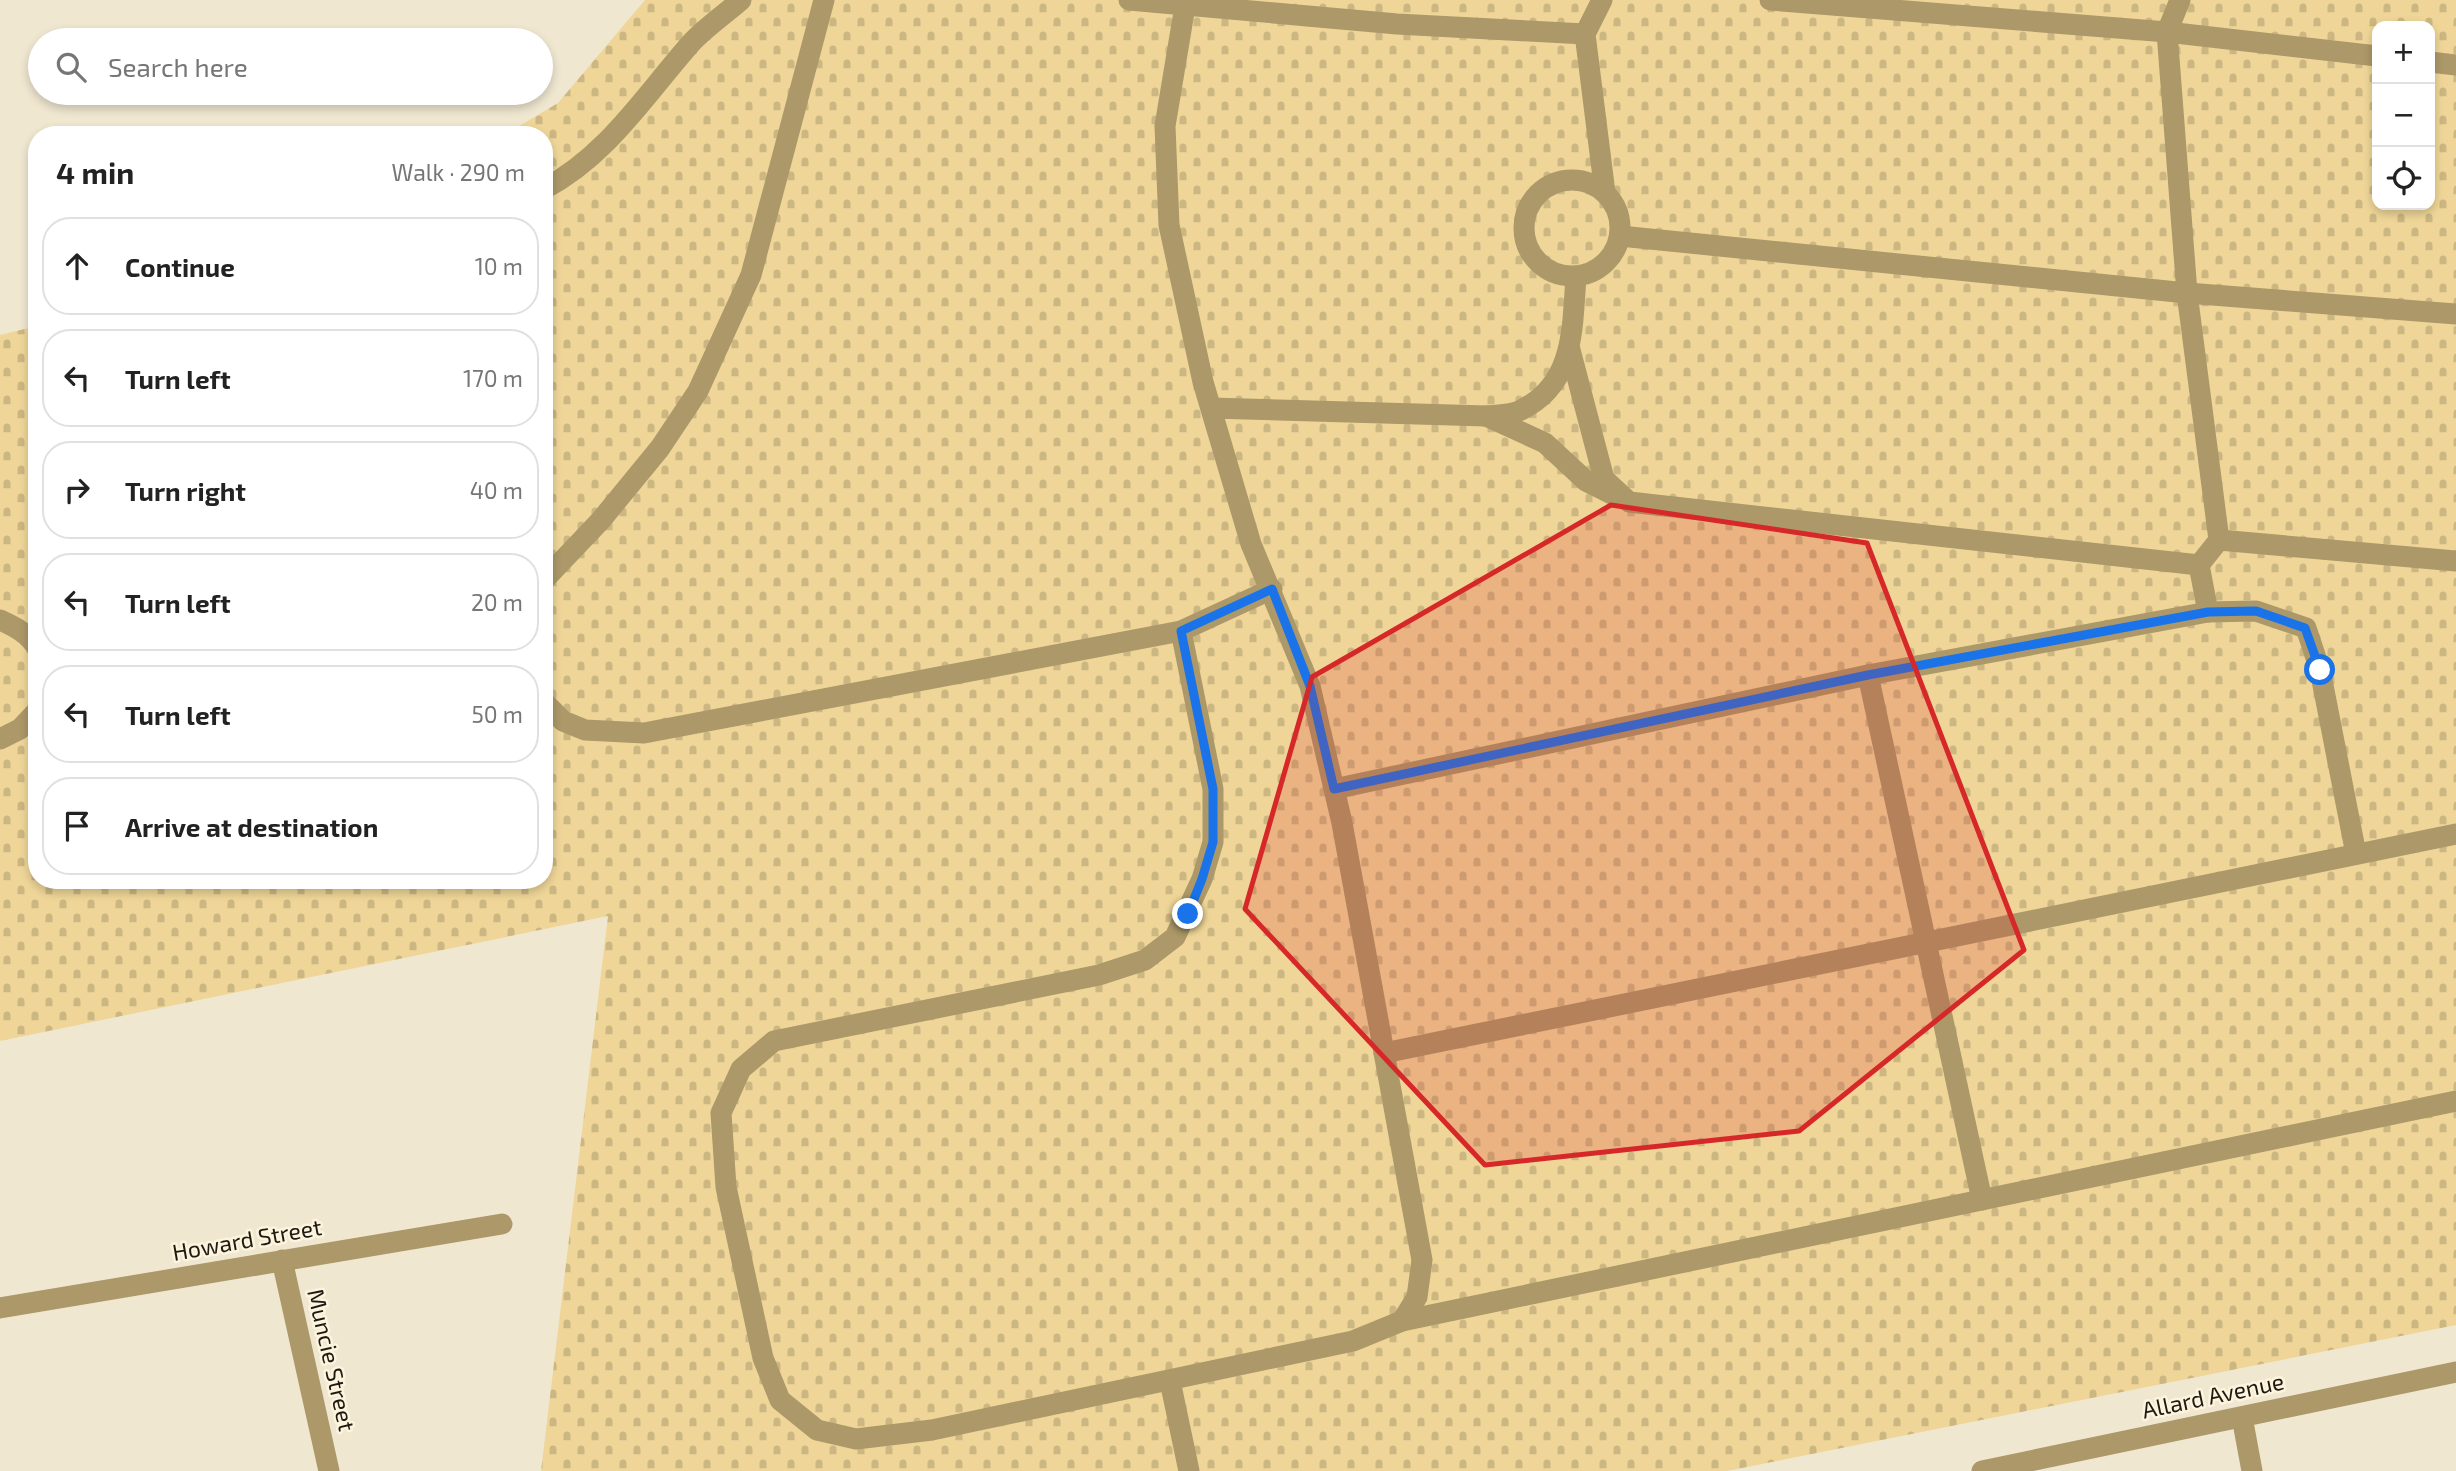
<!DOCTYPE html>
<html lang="en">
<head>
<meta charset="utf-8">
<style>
	:root { --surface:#fff; --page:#f6f6f6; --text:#222; --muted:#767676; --line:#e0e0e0 }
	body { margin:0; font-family:"Exo 2",sans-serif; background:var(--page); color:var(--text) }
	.controls { position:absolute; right:21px; top:21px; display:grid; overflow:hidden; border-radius:14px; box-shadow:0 4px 10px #0003 }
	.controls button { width:63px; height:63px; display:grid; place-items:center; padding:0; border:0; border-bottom:2px solid var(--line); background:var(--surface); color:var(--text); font:35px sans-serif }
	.stop { position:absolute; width:21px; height:21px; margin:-16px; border:5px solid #1a73e8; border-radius:50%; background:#fff }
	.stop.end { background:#1a73e8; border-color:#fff; box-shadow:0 2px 7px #0008 }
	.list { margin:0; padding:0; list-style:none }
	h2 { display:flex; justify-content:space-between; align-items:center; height:91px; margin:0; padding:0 28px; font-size:30px }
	h2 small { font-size:23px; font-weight:400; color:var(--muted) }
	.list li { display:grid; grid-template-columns:46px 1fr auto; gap:21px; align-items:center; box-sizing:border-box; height:98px; margin:0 14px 14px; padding:0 14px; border:2px solid var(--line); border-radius:28px }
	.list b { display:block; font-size:26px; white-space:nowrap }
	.list em { font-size:23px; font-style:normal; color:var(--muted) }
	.icon { flex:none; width:38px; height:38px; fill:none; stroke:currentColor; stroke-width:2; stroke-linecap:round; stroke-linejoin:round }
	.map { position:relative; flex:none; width:2456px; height:1471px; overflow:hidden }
	.search { position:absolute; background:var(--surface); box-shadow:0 4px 10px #0003; left:28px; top:28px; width:525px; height:77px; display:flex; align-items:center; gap:18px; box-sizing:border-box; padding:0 24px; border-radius:38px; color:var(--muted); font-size:26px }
	.panel { position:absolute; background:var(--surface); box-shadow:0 4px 10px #0003; left:28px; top:126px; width:525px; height:763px; border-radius:28px }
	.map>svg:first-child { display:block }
	.cemetery { fill:url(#cemetery-stones); fill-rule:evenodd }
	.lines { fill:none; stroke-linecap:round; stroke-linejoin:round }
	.minor { stroke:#ac9868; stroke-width:21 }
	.route { stroke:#1a73e8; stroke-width:9 }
	.marked { fill:#d62828; fill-opacity:0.2; stroke:#d62828; stroke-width:5; stroke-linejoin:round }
	.labels { text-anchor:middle; stroke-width:5; stroke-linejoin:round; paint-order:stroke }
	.street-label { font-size:23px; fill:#1d1a12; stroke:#fef4de }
</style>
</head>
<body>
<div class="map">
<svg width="2456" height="1471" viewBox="0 0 2456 1471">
	<defs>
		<pattern id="cemetery-stones" width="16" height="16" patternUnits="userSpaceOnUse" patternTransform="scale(1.75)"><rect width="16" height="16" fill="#efd698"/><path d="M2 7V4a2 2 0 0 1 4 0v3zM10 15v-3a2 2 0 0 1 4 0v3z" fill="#ccb782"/></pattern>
	</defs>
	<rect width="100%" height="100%" fill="#f0e7d1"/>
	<!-- cemetery -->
	<path class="cemetery" d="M645 0H2456V1325L1727 1471H541L608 916 0 1041V335L37 326V880H544V135H504L558 103ZM2377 26H2430V205H2377Z"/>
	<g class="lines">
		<!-- minor -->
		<g class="minor">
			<path d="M1129 0 1397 24 1585 34"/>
			<path d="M1602 0 1585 34 1605 193"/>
			<path d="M1770 0 2167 32 2377 56"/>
			<path d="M2430 62 2456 65"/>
			<circle cx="1572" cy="228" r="48"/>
			<path d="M544 189C608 155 645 95 692 42 706 27 725 14 741 0"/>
			<path d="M1620 236 2187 293 2456 314"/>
			<path d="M1570 350 1604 479 1629 502 2199 565 2219 540 2187 293 2167 32 2180 0"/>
			<path d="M1211 408 1486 416C1496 415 1510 415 1519 411 1575 385 1572 329 1576 277"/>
			<path d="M1486 416 1545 443 1586 481 1614 495"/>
			<path d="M2219 540 2456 561"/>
			<path d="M2199 565 2208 612"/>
			<path d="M544 580 601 520 660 448 698 391 751 275 824 0"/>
			<path d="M0 620C15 627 28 633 37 648"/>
			<path d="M1181 631 1213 789V842L1202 879 1175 937 1145 960 1099 975 774 1041 741 1069 721 1113 726 1187 763 1358 780 1400 817 1430 856 1439 932 1430 1353 1341 1402 1321 1417 1297 1422 1260 1342 823 1310 686 1251 544 1203 382 1169 225 1165 126 1185 6 1189 0"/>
			<path d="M1868 675 1982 1200"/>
			<path d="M544 702 563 721 585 730 644 733 1181 631 1272 589"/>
			<path d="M0 739 20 729 37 711"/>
			<path d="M1334 789 1868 675 2208 612 2256 611 2306 628 2320 670 2356 854"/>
			<path d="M1384 1053 2456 834"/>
			<path d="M282 1260 329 1471"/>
			<path d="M0 1308 502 1224"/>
			<path d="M1402 1321 2456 1101"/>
			<path d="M1170 1381 1189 1471"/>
			<path d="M2242 1417 2252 1471"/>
			<path d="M1982 1471 2456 1372"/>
		</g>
	</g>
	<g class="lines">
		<!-- route -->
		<path class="route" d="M1188 914 1202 879 1213 842V789L1181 631 1272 589 1310 686 1334 789 1868 675 2208 612 2256 611 2305 628 2320 670"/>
	</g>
	<!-- marked area -->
	<path class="marked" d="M1611 505 1867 543 2024 950 1799 1131 1485 1165 1245 909 1312 677Z"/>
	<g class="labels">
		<!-- street labels -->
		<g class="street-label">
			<text transform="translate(247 1240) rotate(-10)" y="8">Howard Street</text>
			<text transform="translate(331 1360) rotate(77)" y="8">Muncie Street</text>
			<text transform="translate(2213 1396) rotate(-12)" y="8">Allard Avenue</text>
		</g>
	</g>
</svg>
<div class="controls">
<button>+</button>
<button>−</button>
<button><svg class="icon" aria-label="locate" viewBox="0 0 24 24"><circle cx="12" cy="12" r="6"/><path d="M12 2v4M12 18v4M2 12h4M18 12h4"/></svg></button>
</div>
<div class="stop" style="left:2320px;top:670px"></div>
<div class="stop end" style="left:1188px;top:914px"></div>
<div class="search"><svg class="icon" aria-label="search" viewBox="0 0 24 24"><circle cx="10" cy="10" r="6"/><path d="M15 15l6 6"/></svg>Search here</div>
<section class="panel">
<h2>4 min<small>Walk · 290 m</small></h2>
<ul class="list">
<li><svg class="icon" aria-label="ahead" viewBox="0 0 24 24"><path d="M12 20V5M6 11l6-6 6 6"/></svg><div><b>Continue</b></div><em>10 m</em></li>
<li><svg class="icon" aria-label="left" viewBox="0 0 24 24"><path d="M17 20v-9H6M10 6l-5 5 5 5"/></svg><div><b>Turn left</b></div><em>170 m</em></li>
<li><svg class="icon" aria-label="right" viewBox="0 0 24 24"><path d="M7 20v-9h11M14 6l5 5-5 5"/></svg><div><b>Turn right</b></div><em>40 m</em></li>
<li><svg class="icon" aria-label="left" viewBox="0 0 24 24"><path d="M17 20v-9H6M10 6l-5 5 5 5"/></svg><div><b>Turn left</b></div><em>20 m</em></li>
<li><svg class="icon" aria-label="left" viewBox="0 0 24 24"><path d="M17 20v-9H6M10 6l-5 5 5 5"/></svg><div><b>Turn left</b></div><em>50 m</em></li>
<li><svg class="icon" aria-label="arrive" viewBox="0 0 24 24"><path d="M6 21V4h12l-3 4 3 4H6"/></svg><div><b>Arrive at destination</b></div></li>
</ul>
</section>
</div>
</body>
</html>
